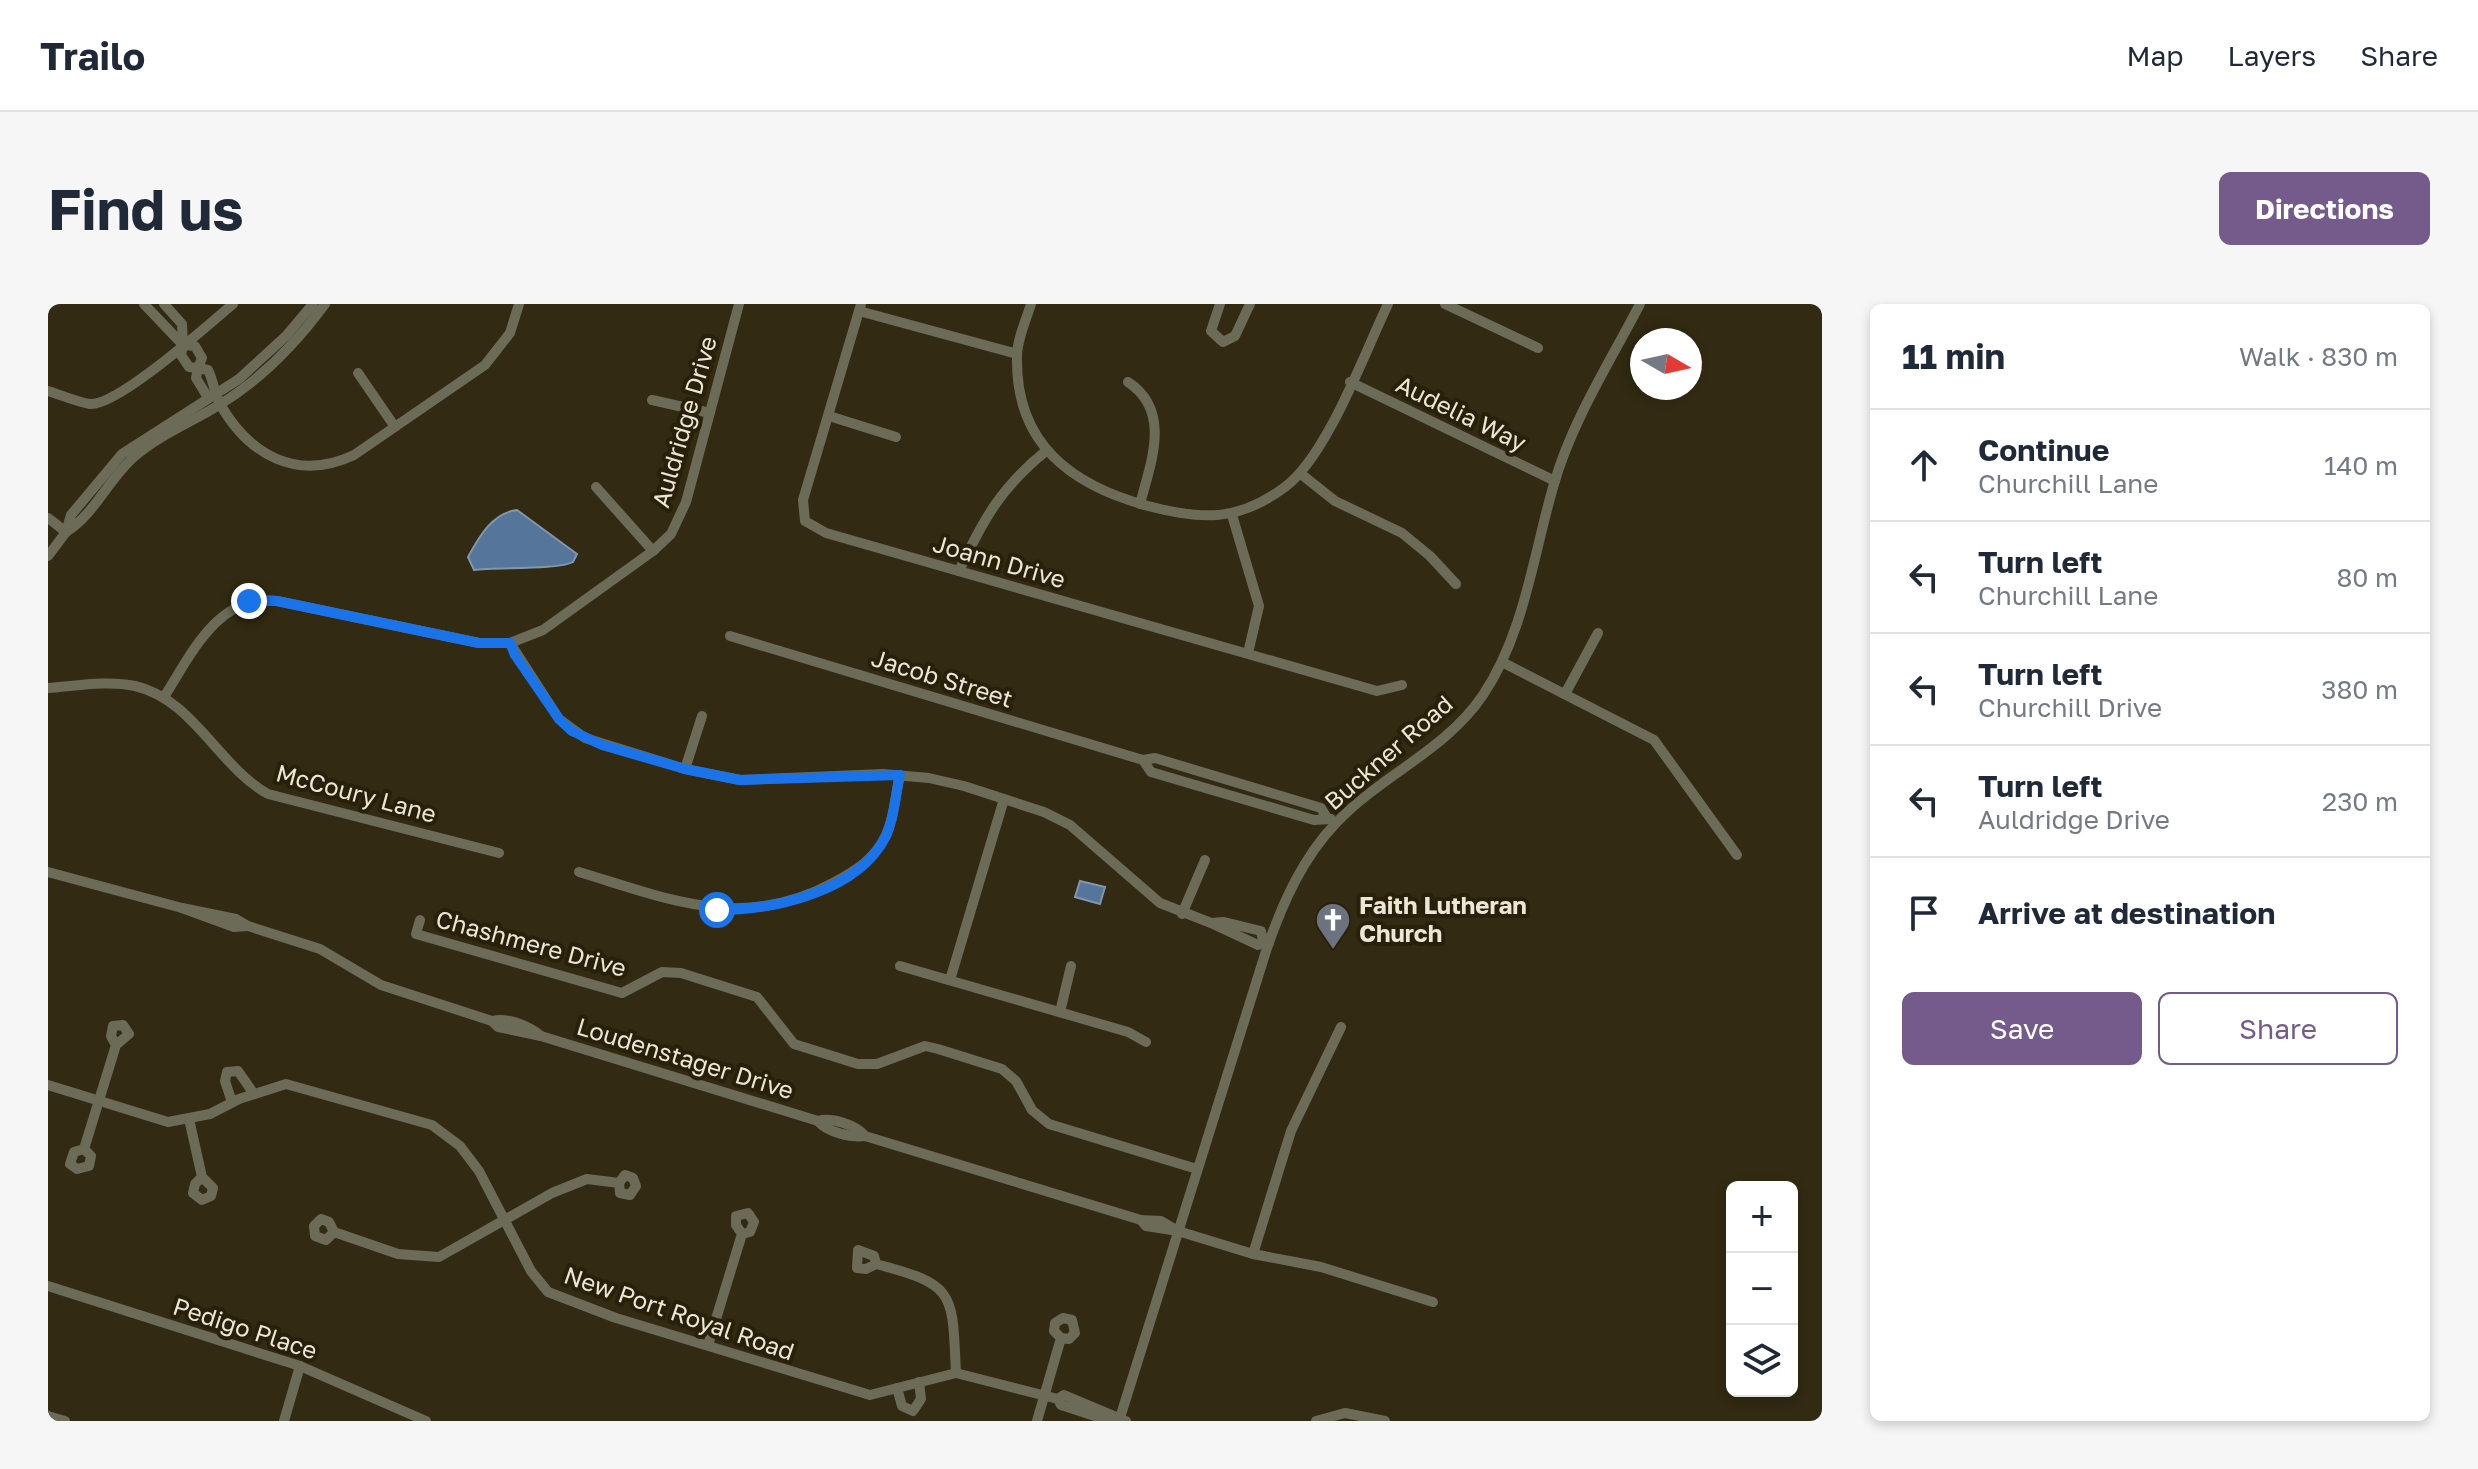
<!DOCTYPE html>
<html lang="en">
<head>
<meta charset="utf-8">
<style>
	:root { --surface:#fff; --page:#f6f6f7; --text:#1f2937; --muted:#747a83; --line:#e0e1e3; --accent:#745b8c }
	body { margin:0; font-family:"Golos Text",sans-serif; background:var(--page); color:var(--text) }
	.controls { position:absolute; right:24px; bottom:24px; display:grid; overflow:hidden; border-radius:12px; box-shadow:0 4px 12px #0003 }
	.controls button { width:72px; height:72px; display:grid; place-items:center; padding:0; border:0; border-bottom:2px solid var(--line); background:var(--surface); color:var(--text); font:40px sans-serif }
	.compass { position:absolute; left:1582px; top:24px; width:72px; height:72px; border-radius:50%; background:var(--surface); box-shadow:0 4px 12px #0003; rotate:99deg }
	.stop { position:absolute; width:24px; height:24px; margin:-18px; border:6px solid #1a73e8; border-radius:50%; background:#fff }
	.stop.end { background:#1a73e8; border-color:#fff; box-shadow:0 2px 8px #0008 }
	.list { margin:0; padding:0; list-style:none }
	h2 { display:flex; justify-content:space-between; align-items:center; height:104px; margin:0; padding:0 32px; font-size:34px }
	h2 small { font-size:26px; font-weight:400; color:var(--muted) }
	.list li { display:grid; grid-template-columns:52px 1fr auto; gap:24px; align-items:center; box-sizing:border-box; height:112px; padding:0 32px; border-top:2px solid var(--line) }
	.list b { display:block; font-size:30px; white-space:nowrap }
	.list p { margin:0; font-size:26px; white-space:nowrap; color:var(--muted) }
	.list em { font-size:26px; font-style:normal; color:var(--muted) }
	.actions { display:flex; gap:16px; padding:24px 32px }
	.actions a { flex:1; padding:18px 0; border:2px solid var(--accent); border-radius:12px; text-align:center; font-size:28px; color:var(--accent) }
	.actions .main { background:var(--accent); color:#fff }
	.icon { flex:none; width:44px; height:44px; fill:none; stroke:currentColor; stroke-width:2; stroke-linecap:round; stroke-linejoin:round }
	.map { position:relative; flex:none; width:1774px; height:1117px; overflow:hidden; border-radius:12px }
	header { display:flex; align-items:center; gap:48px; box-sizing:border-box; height:112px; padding:0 40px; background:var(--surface); border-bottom:2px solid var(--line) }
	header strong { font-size:38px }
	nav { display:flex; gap:44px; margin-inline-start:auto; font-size:28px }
	.intro { display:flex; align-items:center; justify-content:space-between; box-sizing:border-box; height:192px; padding:0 48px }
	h1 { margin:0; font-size:56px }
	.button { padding:20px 36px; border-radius:12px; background:var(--accent); color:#fff; font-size:28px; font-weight:700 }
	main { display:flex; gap:48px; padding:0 48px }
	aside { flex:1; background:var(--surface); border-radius:12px; box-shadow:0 4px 12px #0003 }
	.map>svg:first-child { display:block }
	.water { fill:#55759b; stroke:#8297ad; stroke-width:2 }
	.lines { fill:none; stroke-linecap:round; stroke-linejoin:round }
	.minor { stroke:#6b6b57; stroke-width:10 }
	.route { stroke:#1a73e8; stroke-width:10 }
	.labels { text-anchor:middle; stroke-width:8; stroke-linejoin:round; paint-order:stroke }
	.street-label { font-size:24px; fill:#ebe6d8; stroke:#282008 }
	.poi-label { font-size:24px; font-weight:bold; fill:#ebe6d8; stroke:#282008; text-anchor:start }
</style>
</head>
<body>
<header>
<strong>Trailo</strong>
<nav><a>Map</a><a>Layers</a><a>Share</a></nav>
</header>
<div class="intro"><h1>Find us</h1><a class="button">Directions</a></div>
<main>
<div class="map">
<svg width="1774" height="1117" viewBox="0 0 1774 1117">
	<rect width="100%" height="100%" fill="#322a12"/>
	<!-- water -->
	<g class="water">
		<path d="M469 206 529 250 525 258C511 266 448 263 426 266L420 253C431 233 444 209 469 206Z"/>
		<path d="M1032 577 1057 583 1052 600 1027 593Z"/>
	</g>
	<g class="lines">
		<!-- minor -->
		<g class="minor">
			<path d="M96 0 135 41 133 51 141 63 150 64 148 74 159 92 167 91"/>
			<path d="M116 0 134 20 135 41 147 42 154 54 150 64 160 66C166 78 166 89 172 100 201 151 249 178 306 151L437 61 462 29 471 0"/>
			<path d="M813 0 755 196 757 217 778 229 1329 387 1354 381"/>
			<path d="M983 0C978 16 969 36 969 52 967 140 1023 181 1100 202 1153 216 1190 218 1237 183 1279 152 1316 50 1340 0"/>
			<path d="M1172 0 1163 27 1175 38 1187 32 1202 0"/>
			<path d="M1397 0 1490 44"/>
			<path d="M811 7 969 50"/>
			<path d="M310 69 347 123"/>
			<path d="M1080 78C1124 107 1103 158 1092 200"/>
			<path d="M1302 78 1507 177"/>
			<path d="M0 87C13 91 29 98 42 100 70 102 161 20 185 0"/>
			<path d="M604 96 662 109"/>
			<path d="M781 112 848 133"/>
			<path d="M1253 170 1287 197 1354 229 1382 252 1408 280"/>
			<path d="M548 183 605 247"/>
			<path d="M1184 211 1211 302 1200 349"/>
			<path d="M0 214 18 228"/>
			<path d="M18 228C47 210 61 174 87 152 111 131 144 118 171 101 212 76 249 38 277 0"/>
			<path d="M0 252 18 228 23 211 74 150 191 75 238 32 265 0"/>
			<path d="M911 267C935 216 953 183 998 147"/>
			<path d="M682 332 1095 456 1107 454 1273 504 1279 514"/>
			<path d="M462 339 511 415 537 434 637 465 692 476 835 470 881 474 916 482 996 508 1022 521 1112 599 1163 619"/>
			<path d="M1454 358 1606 436 1689 551"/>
			<path d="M0 384C27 382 60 376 87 382 145 395 170 462 220 490L451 549"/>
			<path d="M1517 390 1550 329"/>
			<path d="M116 393C143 351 170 289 229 297L431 339H462L495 326 605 247 623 230 638 198 691 0"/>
			<path d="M1095 456 1103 468 1266 516 1283 515"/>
			<path d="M637 465 654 412"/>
			<path d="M0 568 134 604 186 623 200 622"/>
			<path d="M531 568C621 595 694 628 785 579 807 567 827 555 838 531 847 512 847 491 852 471"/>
			<path d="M134 604 188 615 200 622 272 645 333 681 444 717 450 723 493 732 770 817C784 813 808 821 817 832"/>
			<path d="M1134 610 1157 556"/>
			<path d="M372 616 368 630 574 689 614 668 633 669 709 693 746 740 810 760H829L877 742 890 745 954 765 968 777 984 806 1001 820 1149 865"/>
			<path d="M1215 637 1213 627 1176 618 1163 619 1210 641 1215 637 1221 639"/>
			<path d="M852 662 1080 728 1098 738"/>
			<path d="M902 676 956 495"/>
			<path d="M1012 708 1023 662"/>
			<path d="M444 717C460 713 481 722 493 732"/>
			<path d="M1293 723 1243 827 1205 950 1273 963 1385 998"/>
			<path d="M0 781 120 818 162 810 191 795 238 780 384 821 412 842 431 867 483 967 500 988 568 1014 822 1091 908 1069 1010 1095"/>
			<path d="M184 798 177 777 179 768 190 767 206 790"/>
			<path d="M141 815 154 873 147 880 145 889 154 896 163 892 165 884 154 873"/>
			<path d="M770 817C779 828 803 834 817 832L1093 916 1113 917 1130 927"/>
			<path d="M36 845 43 852 41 862 29 865 22 860 26 848 36 845 68 741 81 730 75 721 65 722 63 732 68 741"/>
			<path d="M1093 916 1098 922 1130 927 1205 950"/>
			<path d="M286 928 281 918 273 915 266 922 267 932 278 936 286 928 350 950 391 953 504 889 539 875 571 879 572 889 582 891 588 882 585 874 577 871 571 879"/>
			<path d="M828 960 826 952 810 946 809 964 818 965 828 960C909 981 904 989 908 1069"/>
			<path d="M0 982 252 1062 378 1117"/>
			<path d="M660 1041 694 930 702 928 706 918 700 909 688 912V921L694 930"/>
			<path d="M849 1084 854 1102 865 1107 873 1095 871 1078"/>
			<path d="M0 1112 17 1117"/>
			<path d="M1071 1115H1056L1013 1101 1010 1095 1016 1091 1078 1117"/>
			<path d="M236 1117 252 1062"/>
			<path d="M989 1117 1013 1034 1021 1035 1027 1029 1024 1016 1015 1014 1007 1019 1006 1027 1013 1034"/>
			<path d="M1071 1117 1219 644C1235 598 1255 553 1289 518 1334 471 1398 446 1435 391 1477 328 1485 251 1506 180 1524 117 1562 58 1592 0"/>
			<path d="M1268 1117 1297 1109 1337 1117"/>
		</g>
	</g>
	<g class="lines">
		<!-- route -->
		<path class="route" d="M201 297H229L431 339H462L467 351 511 415 524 427 554 441 637 465 692 476 852 471C847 491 847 513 838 532 810 588 726 606 669 606"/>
	</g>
	<!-- icons -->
	<defs>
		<symbol id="church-pin" viewBox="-11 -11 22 30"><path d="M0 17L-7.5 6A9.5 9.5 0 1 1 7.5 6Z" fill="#6b7280" stroke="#282008"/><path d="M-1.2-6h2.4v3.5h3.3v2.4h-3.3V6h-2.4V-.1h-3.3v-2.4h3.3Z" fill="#fff"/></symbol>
	</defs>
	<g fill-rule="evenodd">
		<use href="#church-pin" x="1265" y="596" width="40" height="54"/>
	</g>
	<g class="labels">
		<!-- street labels -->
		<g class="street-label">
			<text transform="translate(1413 110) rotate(26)" y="8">Audelia Way</text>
			<text transform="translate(637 118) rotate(-74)" y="8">Auldridge Drive</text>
			<text transform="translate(951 258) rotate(16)" y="8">Joann Drive</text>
			<text transform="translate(894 375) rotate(17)" y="8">Jacob Street</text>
			<text transform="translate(1341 449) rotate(-41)" y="8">Buckner Road</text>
			<text transform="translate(308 490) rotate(15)" y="8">McCoury Lane</text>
			<text transform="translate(483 640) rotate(15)" y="8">Chashmere Drive</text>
			<text transform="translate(637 755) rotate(17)" y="8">Loudenstager Drive</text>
			<text transform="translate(631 1010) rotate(19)" y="8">New Port Royal Road</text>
			<text transform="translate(197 1025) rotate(18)" y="8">Pedigo Place</text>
		</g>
		<!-- poi labels -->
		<g class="poi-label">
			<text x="1311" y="610">Faith Lutheran<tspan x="1311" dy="28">Church</tspan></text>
		</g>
	</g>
</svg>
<div class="controls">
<button>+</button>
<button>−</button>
<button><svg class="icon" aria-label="layers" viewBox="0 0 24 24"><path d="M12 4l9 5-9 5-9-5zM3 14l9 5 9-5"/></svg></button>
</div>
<svg class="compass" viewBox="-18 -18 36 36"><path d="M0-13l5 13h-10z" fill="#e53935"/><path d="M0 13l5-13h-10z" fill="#747a83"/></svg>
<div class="stop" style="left:669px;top:606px"></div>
<div class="stop end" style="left:201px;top:297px"></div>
</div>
<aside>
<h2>11 min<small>Walk · 830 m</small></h2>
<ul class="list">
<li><svg class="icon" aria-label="ahead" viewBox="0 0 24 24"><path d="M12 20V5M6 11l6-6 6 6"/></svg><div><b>Continue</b><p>Churchill Lane</p></div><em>140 m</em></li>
<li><svg class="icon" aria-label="left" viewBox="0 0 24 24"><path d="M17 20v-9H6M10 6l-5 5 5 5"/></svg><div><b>Turn left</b><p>Churchill Lane</p></div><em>80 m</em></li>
<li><svg class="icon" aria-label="left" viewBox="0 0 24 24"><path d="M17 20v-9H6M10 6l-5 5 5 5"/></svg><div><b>Turn left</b><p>Churchill Drive</p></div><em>380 m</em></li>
<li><svg class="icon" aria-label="left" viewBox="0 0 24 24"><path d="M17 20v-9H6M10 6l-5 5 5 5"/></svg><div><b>Turn left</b><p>Auldridge Drive</p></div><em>230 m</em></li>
<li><svg class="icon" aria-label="arrive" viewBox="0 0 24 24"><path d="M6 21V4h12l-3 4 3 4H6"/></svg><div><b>Arrive at destination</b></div></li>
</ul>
<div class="actions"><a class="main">Save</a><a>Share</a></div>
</aside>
</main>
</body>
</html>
